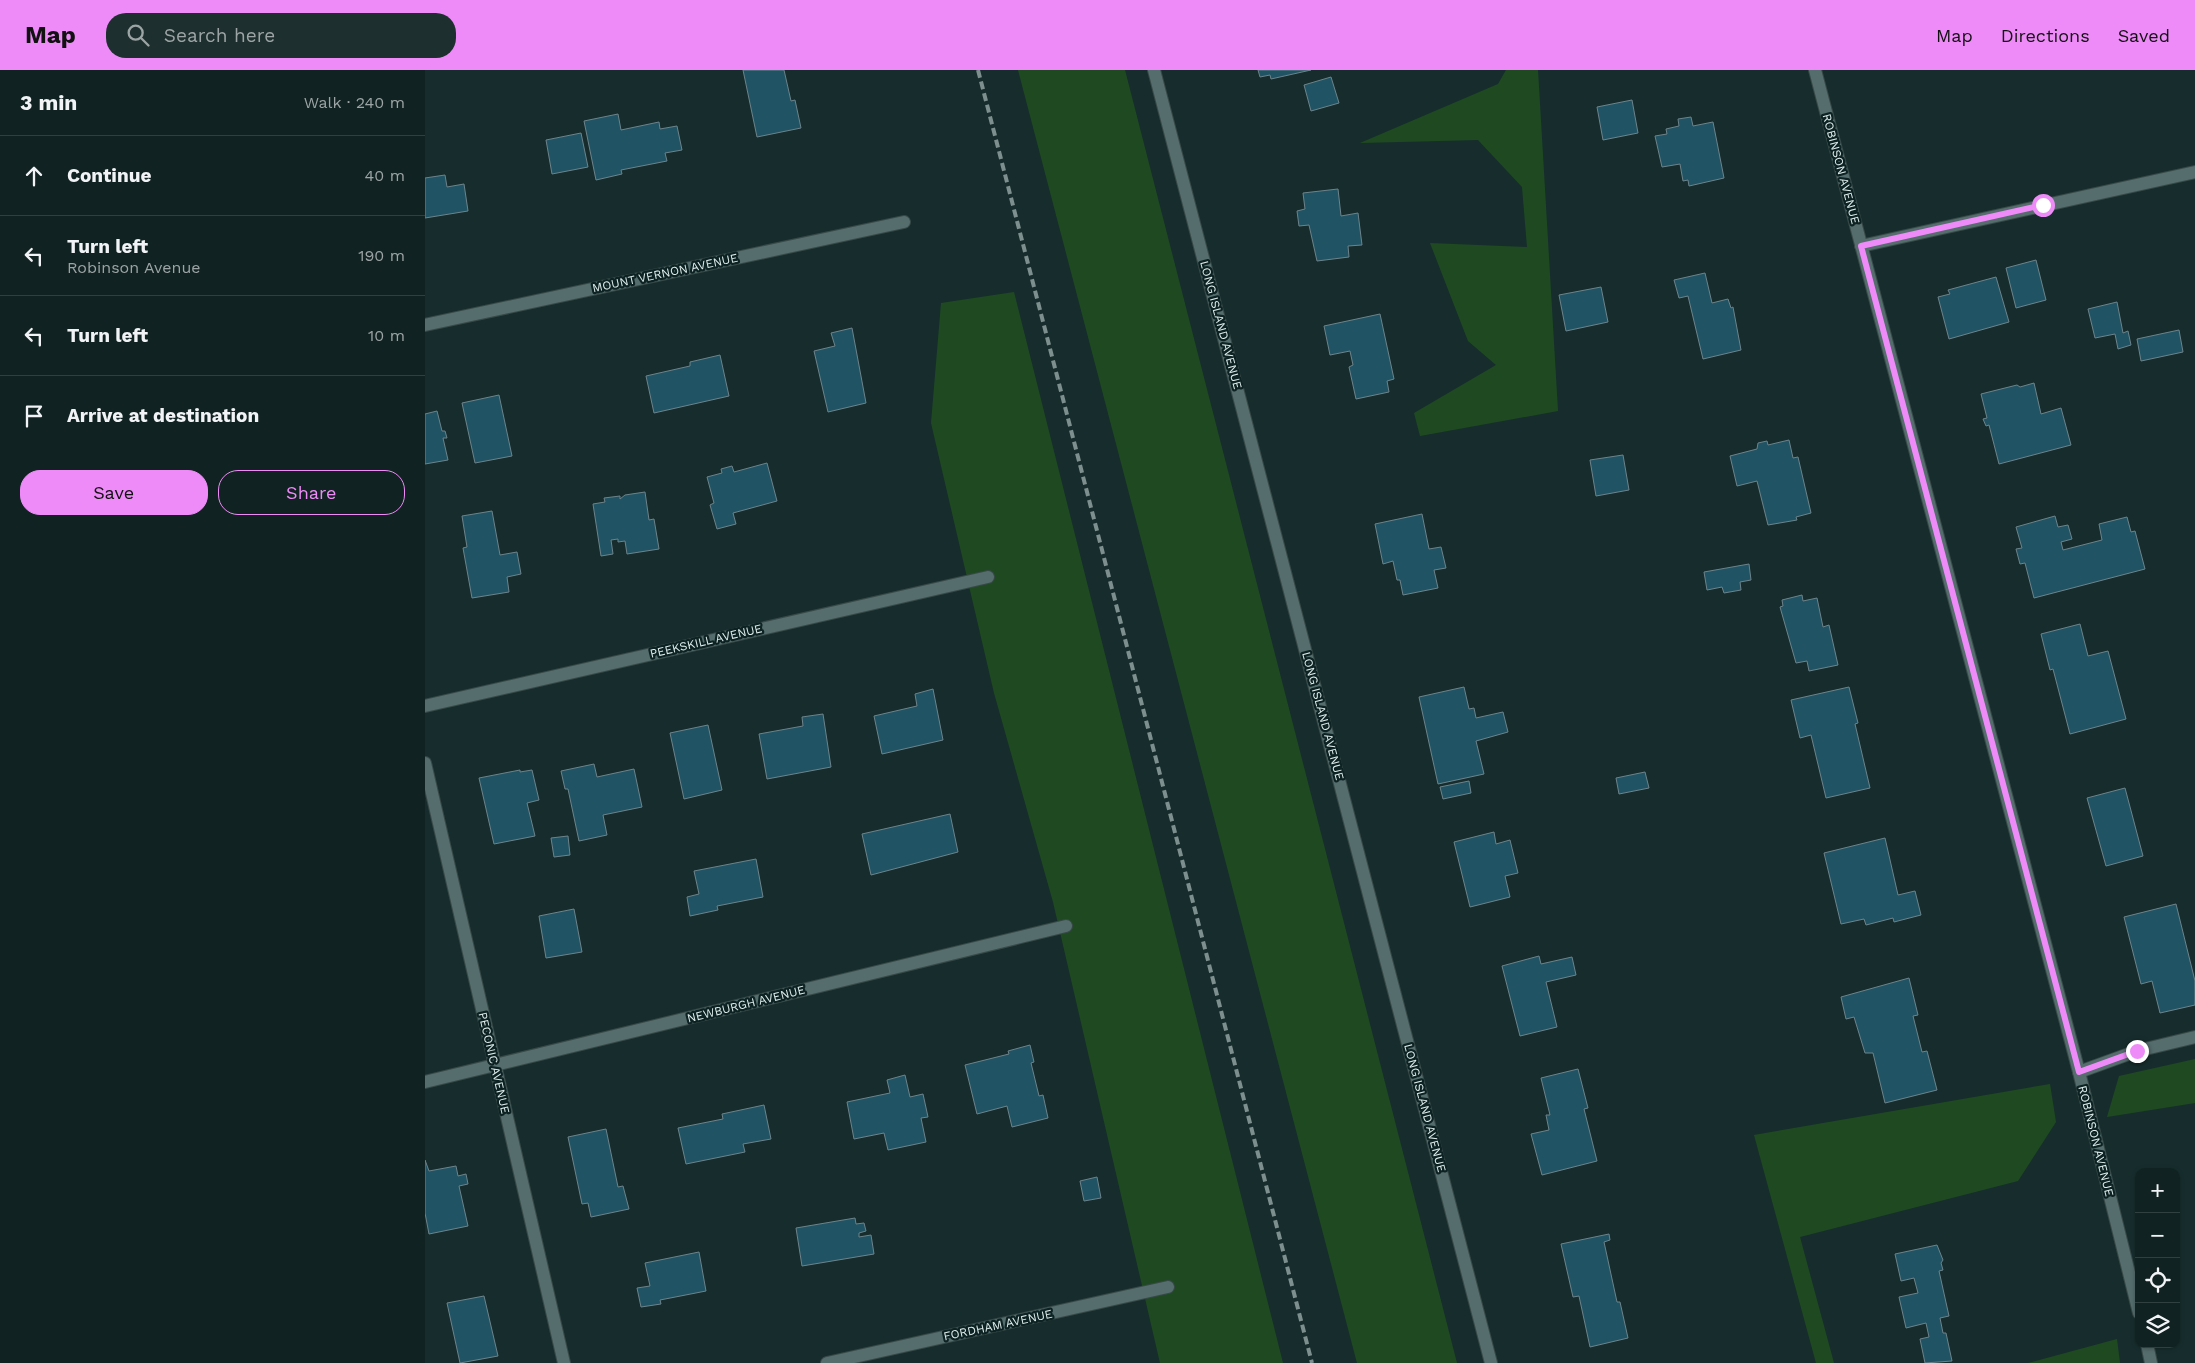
<!DOCTYPE html>
<html lang="en">
<head>
<meta charset="utf-8">
<style>
	:root { --surface:#122; --page:#1e2f2f; --text:#f1f3f6; --muted:#9ca4a5; --line:#303f40; --accent:#ee8bf8 }
	body { margin:0; font-family:"Work Sans",sans-serif; background:var(--page); color:var(--text) }
	.controls { position:absolute; right:15px; bottom:15px; display:grid; overflow:hidden; border-radius:10px; box-shadow:0 1px 4px #0004 }
	.controls button { width:45px; height:45px; display:grid; place-items:center; padding:0; border:0; border-bottom:1px solid var(--line); background:var(--surface); color:var(--text); font:25px sans-serif }
	.stop { position:absolute; width:15px; height:15px; margin:-11px; border:4px solid #ee8bf8; border-radius:50%; background:#fff }
	.stop.end { background:#ee8bf8; border-color:#fff; box-shadow:0 1px 5px #0008 }
	.list { margin:0; padding:0; list-style:none }
	h2 { display:flex; justify-content:space-between; align-items:center; height:65px; margin:0; padding:0 20px; font-size:21px }
	h2 small { font-size:16px; font-weight:400; color:var(--muted) }
	.list li { display:grid; grid-template-columns:32px 1fr auto; gap:15px; align-items:center; box-sizing:border-box; height:80px; padding:0 20px; border-top:1px solid var(--line) }
	.list b { display:block; font-size:19px; white-space:nowrap }
	.list p { margin:0; font-size:16px; white-space:nowrap; color:var(--muted) }
	.list em { font-size:16px; font-style:normal; color:var(--muted) }
	.actions { display:flex; gap:10px; padding:15px 20px }
	.actions a { flex:1; padding:11px 0; border:1px solid var(--accent); border-radius:20px; text-align:center; font-size:18px; color:var(--accent) }
	.actions .main { background:var(--accent); color:#111 }
	.icon { flex:none; width:28px; height:28px; fill:none; stroke:currentColor; stroke-width:2; stroke-linecap:round; stroke-linejoin:round }
	.map { position:relative; flex:none; width:1770px; height:1293px; overflow:hidden }
	header { display:flex; align-items:center; gap:30px; box-sizing:border-box; height:70px; padding:0 25px; background:var(--accent); color:#111 }
	header strong { font-size:24px }
	nav { display:flex; gap:28px; margin-inline-start:auto; font-size:18px }
	.search { width:350px; height:45px; background:var(--page); display:flex; align-items:center; gap:12px; box-sizing:border-box; padding:0 18px; border-radius:20px; color:var(--muted); font-size:19px }
	main { display:flex }
	aside { flex:1; background:var(--surface) }
	.map>svg:first-child { display:block }
	.green { fill:#1f4a21 }
	.building { fill:#205464; stroke:#6d838b }
	.lines { fill:none; stroke-linecap:round; stroke-linejoin:round }
	.minor-casing { stroke:#384949; stroke-width:14 }
	.minor { stroke:#556d6d; stroke-width:12 }
	.rail { stroke:#7e8f8f; stroke-width:4; stroke-dasharray:8 4; stroke-linecap:butt }
	.route { stroke:#ee8bf8; stroke-width:6 }
	.labels { text-anchor:middle; stroke-width:4.5; stroke-linejoin:round; paint-order:stroke }
	.street-label { font-size:12px; fill:#e1eeee; stroke:#0d2323 }
</style>
</head>
<body>
<header>
<strong>Map</strong>
<div class="search"><svg class="icon" aria-label="search" viewBox="0 0 24 24"><circle cx="10" cy="10" r="6"/><path d="M15 15l6 6"/></svg>Search here</div>
<nav><a>Map</a><a>Directions</a><a>Saved</a></nav>
</header>
<main>
<aside>
<h2>3 min<small>Walk · 240 m</small></h2>
<ul class="list">
<li><svg class="icon" aria-label="ahead" viewBox="0 0 24 24"><path d="M12 20V5M6 11l6-6 6 6"/></svg><div><b>Continue</b></div><em>40 m</em></li>
<li><svg class="icon" aria-label="left" viewBox="0 0 24 24"><path d="M17 20v-9H6M10 6l-5 5 5 5"/></svg><div><b>Turn left</b><p>Robinson Avenue</p></div><em>190 m</em></li>
<li><svg class="icon" aria-label="left" viewBox="0 0 24 24"><path d="M17 20v-9H6M10 6l-5 5 5 5"/></svg><div><b>Turn left</b></div><em>10 m</em></li>
<li><svg class="icon" aria-label="arrive" viewBox="0 0 24 24"><path d="M6 21V4h12l-3 4 3 4H6"/></svg><div><b>Arrive at destination</b></div></li>
</ul>
<div class="actions"><a class="main">Save</a><a>Share</a></div>
</aside>
<div class="map">
<svg width="1770" height="1293" viewBox="0 0 1770 1293">
	<rect width="100%" height="100%" fill="#172d2d"/>
	<!-- green -->
	<g class="green">
		<path d="M593 0H700L1032 1293H932Z"/>
		<path d="M1081 0H1113L1133 341 995 366 989 343 1071 295 1043 271 1005 173 1102 177 1097 117 1053 70 935 73 1073 14Z"/>
		<path d="M589 222 858 1293H735L628 832 569 623 506 353 516 233Z"/>
		<path d="M1770 989V1033L1682 1047 1694 1006Z"/>
		<path d="M1625 1014 1631 1052 1593 1111 1375 1167 1409 1293H1391L1329 1065Z"/>
		<path d="M1692 1269 1695 1293H1603Z"/>
	</g>
	<!-- building -->
	<g class="building">
		<path d="M318 0H359L366 31 370 30 376 58 332 67Z"/>
		<path d="M833 0H886L846 9 845 5 835 7Z"/>
		<path d="M906 7 914 33 886 41 879 15Z"/>
		<path d="M1207 30 1213 63 1178 70 1172 37Z"/>
		<path d="M193 44 196 60 234 52 235 59 252 56 257 80 240 83 242 91 196 100 197 104 171 110 159 51Z"/>
		<path d="M1266 47 1268 56 1288 52 1299 108 1264 116 1263 110 1258 111 1255 94 1237 97 1230 66 1242 64 1241 59 1254 56 1253 49Z"/>
		<path d="M156 63 163 97 127 104 121 70Z"/>
		<path d="M20 105 22 117 39 114 43 141 0 148V108Z"/>
		<path d="M913 119 916 146 933 143 937 175 923 176 924 187 892 191 884 155 874 156 872 141 880 139 878 123Z"/>
		<path d="M1611 190 1621 230 1591 238 1581 198Z"/>
		<path d="M1280 203 1287 233 1303 229 1306 238 1308 237 1316 280 1278 289 1263 226 1254 228 1249 210Z"/>
		<path d="M1571 207 1584 252 1524 269 1513 227 1525 224 1523 220Z"/>
		<path d="M1176 217 1183 252 1141 261 1134 225Z"/>
		<path d="M1692 232 1698 263 1703 261 1706 275 1693 279 1690 264 1670 268 1663 239Z"/>
		<path d="M955 244 969 309 962 311 964 322 931 329 924 297 928 295 925 281 905 285 899 256Z"/>
		<path d="M427 258 441 333 403 342 389 281 410 276 406 263Z"/>
		<path d="M1754 260 1758 282 1716 291 1712 269Z"/>
		<path d="M295 285 304 326 229 343 221 306 265 296V292Z"/>
		<path d="M1609 313 1616 344 1636 338 1646 375 1574 394 1564 355 1561 356 1558 349 1562 348 1556 324 1592 315 1595 317Z"/>
		<path d="M74 325 87 386 50 393 37 333Z"/>
		<path d="M12 341 17 361H20L22 368H18L23 390 0 394V344Z"/>
		<path d="M1364 370 1368 388 1373 387 1386 443 1371 447 1372 450 1343 455 1332 411 1312 416 1305 386 1332 379 1333 373 1342 371 1343 375Z"/>
		<path d="M1198 385 1204 420 1171 426 1165 390Z"/>
		<path d="M342 393 352 431 308 443 311 454 292 459 285 435 289 433 282 407 297 403 296 399 307 396 309 402Z"/>
		<path d="M220 422 224 450 229 449 234 479 202 484 200 471 193 472V469L186 470 188 484 176 486 168 434 180 432 179 428 195 426V429L200 425Z"/>
		<path d="M67 441 75 485 92 482 96 504 82 507 84 522 47 528 38 478 42 477 37 446Z"/>
		<path d="M997 444 1004 479 1016 477 1021 498 1009 500 1013 518 978 525 975 510H972L968 491 958 494 950 454Z"/>
		<path d="M1630 446 1633 457 1643 455 1647 469 1636 472 1638 480 1677 470 1674 454 1702 447 1706 462 1710 461 1720 499 1609 528 1600 493 1595 494 1591 479 1597 478 1591 457Z"/>
		<path d="M1324 494 1326 510 1315 512 1316 520 1299 523 1297 517 1282 520 1279 502Z"/>
		<path d="M1377 525 1378 531 1392 528 1398 557 1404 555 1413 595 1384 601 1382 591 1371 593 1355 537 1358 536 1357 530Z"/>
		<path d="M1655 554 1663 586 1683 581 1701 649 1645 664 1628 599 1625 600 1616 564Z"/>
		<path d="M1039 617 1044 639 1049 638 1051 648 1078 642 1083 662 1051 671 1059 704 1013 714 994 627Z"/>
		<path d="M1424 617 1433 653 1430 654 1445 718 1401 728 1386 665 1375 668 1366 630Z"/>
		<path d="M508 619 518 670 457 684 449 646 492 636 490 624Z"/>
		<path d="M398 644 406 697 342 709 334 664 378 656 377 647Z"/>
		<path d="M283 655 297 720 259 729 245 663Z"/>
		<path d="M169 694 172 707 209 699 217 737 178 745 182 765 154 771 143 719H140L136 701Z"/>
		<path d="M95 700V702L107 700 114 730 102 733 110 766 69 774 54 708Z"/>
		<path d="M1220 702 1224 718 1194 724 1191 708Z"/>
		<path d="M1044 711 1046 723 1018 729 1015 717Z"/>
		<path d="M1700 718 1718 786 1681 796 1662 728Z"/>
		<path d="M525 744 533 782 446 805 437 764Z"/>
		<path d="M1069 762 1071 774 1085 770 1093 803 1080 806 1085 827 1045 837 1029 772Z"/>
		<path d="M143 766 145 785 129 787 126 768Z"/>
		<path d="M1460 768 1473 825 1490 821 1496 845 1469 852 1468 848 1441 855 1439 849 1416 854 1399 783Z"/>
		<path d="M331 789 338 827 292 836 293 840 265 846 262 827 274 824 269 801Z"/>
		<path d="M1751 834 1770 911V935L1735 943 1727 911 1716 914 1699 847Z"/>
		<path d="M149 839 157 882 121 888 114 846Z"/>
		<path d="M1114 886 1116 894 1147 887 1151 905 1121 912 1132 957 1095 966 1077 896Z"/>
		<path d="M1484 908 1493 945 1488 946 1497 982 1502 981 1512 1020 1460 1033 1448 983H1440L1429 947 1421 949 1416 927Z"/>
		<path d="M605 975 609 992 606 993 614 1026 618 1025 623 1048 587 1057 582 1036 552 1044 540 995 584 984 583 981Z"/>
		<path d="M1153 999 1163 1038 1159 1039 1172 1091 1117 1105 1106 1064 1124 1060 1121 1045H1125L1116 1008Z"/>
		<path d="M480 1005 485 1027 498 1024 503 1047 496 1048 501 1072 463 1080 459 1063 429 1069 422 1032 465 1023 462 1010Z"/>
		<path d="M339 1035 346 1069 318 1074 320 1082 261 1094 253 1058 298 1049 297 1044Z"/>
		<path d="M181 1059 193 1117 198 1116 204 1139 166 1147 163 1133 157 1134 143 1067Z"/>
		<path d="M0 1090 4 1101 31 1096 33 1106 41 1104 43 1114 34 1116 43 1156 4 1164 0 1143Z"/>
		<path d="M672 1107 676 1128 659 1131 655 1111Z"/>
		<path d="M430 1148 431 1154 439 1153 441 1161 434 1163V1167L446 1165 449 1184 377 1196 371 1158Z"/>
		<path d="M1184 1164 1185 1170 1179 1172 1192 1232H1195L1203 1268 1165 1277 1154 1226 1148 1227 1136 1174Z"/>
		<path d="M1512 1175 1518 1190 1516 1193 1518 1200 1514 1201 1524 1246 1515 1248 1518 1263H1521L1527 1291 1500 1293 1495 1269 1504 1267 1501 1253 1481 1258 1474 1227 1493 1223 1489 1208 1476 1211 1470 1184Z"/>
		<path d="M274 1182 281 1221 235 1230 236 1234 216 1237 212 1218 225 1216 220 1193Z"/>
		<path d="M59 1226 73 1286 35 1293 22 1233Z"/>
	</g>
	<g class="lines">
		<defs>
			<g id="minor">
				<path d="M729 0 1066 1293"/>
				<path d="M1390 0 1654 1002 1714 1243"/>
				<path d="M1436 176 1770 102"/>
				<path d="M0 255 479 152"/>
				<path d="M0 636 563 507"/>
				<path d="M0 693 139 1293"/>
				<path d="M1654 1002 1712 981 1770 967"/>
				<path d="M0 1012 641 856"/>
				<path d="M1722 1274 1726 1293"/>
				<path d="M402 1293 743 1217"/>
			</g>
		</defs>
		<!-- minor casing -->
		<use href="#minor" class="minor-casing"/>
		<!-- minor -->
		<use href="#minor" class="minor"/>
		<!-- rail -->
		<path class="rail" d="M553 0 887 1293"/>
	</g>
	<g class="lines">
		<!-- route -->
		<path class="route" d="M1618 135 1436 176 1654 1002 1712 981"/>
	</g>
	<g class="labels">
		<!-- street labels -->
		<g class="street-label">
			<text transform="translate(1416 99) rotate(75)" y="4">ROBINSON AVENUE</text>
			<text transform="translate(240 203) rotate(-12)" y="4">MOUNT VERNON AVENUE</text>
			<text transform="translate(796 255) rotate(75)" y="4">LONG ISLAND AVENUE</text>
			<text transform="translate(281 571) rotate(-13)" y="4">PEEKSKILL AVENUE</text>
			<text transform="translate(898 646) rotate(75)" y="4">LONG ISLAND AVENUE</text>
			<text transform="translate(321 934) rotate(-14)" y="4">NEWBURGH AVENUE</text>
			<text transform="translate(69 993) rotate(77)" y="4">PECONIC AVENUE</text>
			<text transform="translate(1000 1038) rotate(75)" y="4">LONG ISLAND AVENUE</text>
			<text transform="translate(1671 1071) rotate(76)" y="4">ROBINSON AVENUE</text>
			<text transform="translate(573 1255) rotate(-12)" y="4">FORDHAM AVENUE</text>
		</g>
	</g>
</svg>
<div class="controls">
<button>+</button>
<button>−</button>
<button><svg class="icon" aria-label="locate" viewBox="0 0 24 24"><circle cx="12" cy="12" r="6"/><path d="M12 2v4M12 18v4M2 12h4M18 12h4"/></svg></button>
<button><svg class="icon" aria-label="layers" viewBox="0 0 24 24"><path d="M12 4l9 5-9 5-9-5zM3 14l9 5 9-5"/></svg></button>
</div>
<div class="stop" style="left:1618px;top:135px"></div>
<div class="stop end" style="left:1712px;top:981px"></div>
</div>
</main>
</body>
</html>
